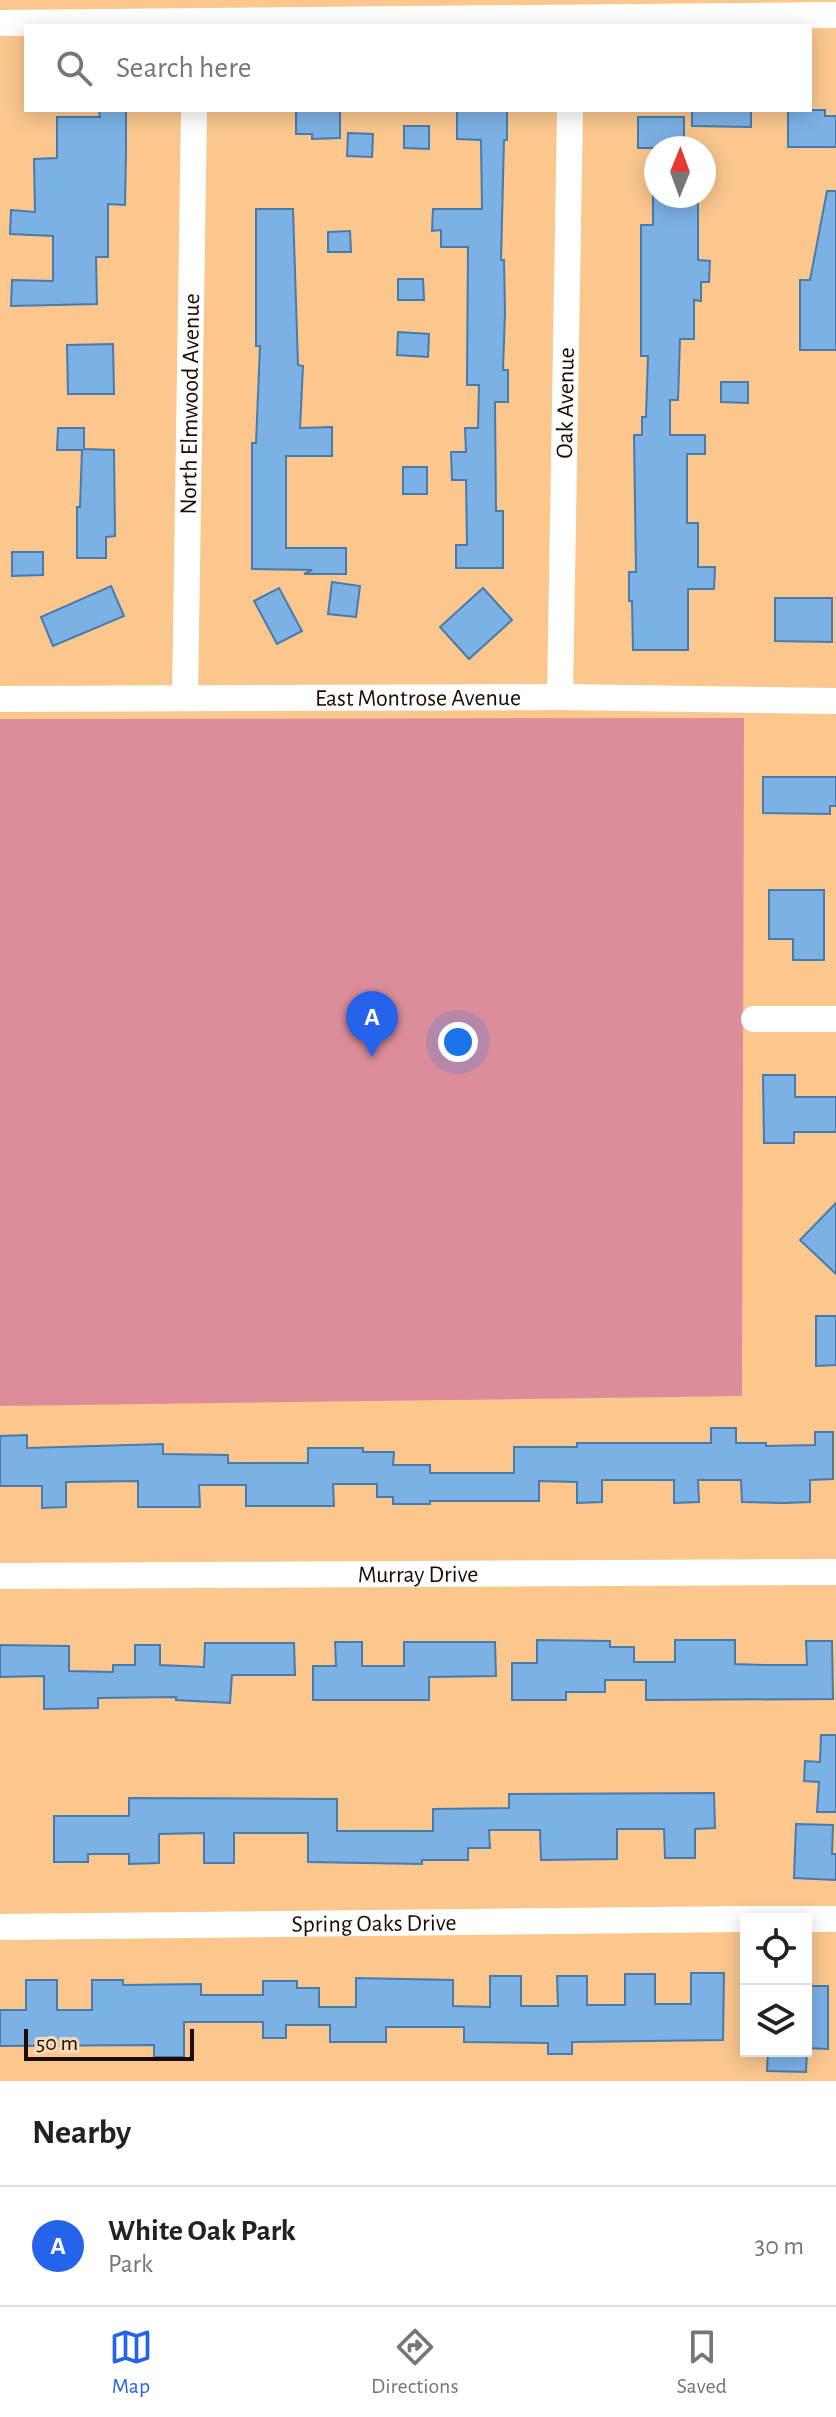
<!DOCTYPE html>
<html lang="en">
<head>
<meta charset="utf-8">
<style>
	:root { --surface:#fff; --page:#f6f6f6; --text:#222; --muted:#767676; --line:#e0e0e0; --accent:#2563eb }
	body { margin:0; font-family:"Alegreya Sans",sans-serif; background:var(--page); color:var(--text) }
	.controls { position:absolute; right:24px; bottom:24px; display:grid; overflow:hidden; border-radius:0px; box-shadow:0 4px 20px #0003 }
	.controls button { width:72px; height:72px; display:grid; place-items:center; padding:0; border:0; border-bottom:2px solid var(--line); background:var(--surface); color:var(--text); font:40px sans-serif }
	.compass { position:absolute; left:644px; top:136px; width:72px; height:72px; border-radius:50%; background:var(--surface); box-shadow:0 4px 20px #0003; rotate:1deg }
	.scale { position:absolute; left:24px; bottom:20px; width:170px; box-sizing:border-box; padding-left:8px; border:4px solid #1d0b00; border-top:0; font-size:22px; line-height:28px; white-space:nowrap; color:#1d0b00; -webkit-text-stroke:6px #f9d9b7; paint-order:stroke }
	.you { position:absolute; left:458px; top:1042px; width:28px; height:28px; margin:-20px; border:6px solid #fff; border-radius:50%; background:#1a73e8; box-shadow:0 0 0 12px #1a73e833 }
	.badge { display:grid; place-items:center; width:52px; height:52px; border-radius:50%; background:var(--accent); color:#fff; font-size:26px; font-weight:700 }
	.pin { position:absolute; translate:-50% -66px; filter:drop-shadow(0 2px 4px #0008) }
	.pin::after { content:''; position:absolute; top:42px; width:28px; height:24px; background:inherit; clip-path:polygon(0 0,100% 0,50% 100%) }
	.list { margin:0; padding:0; list-style:none }
	h2 { display:flex; justify-content:space-between; align-items:center; height:104px; margin:0; padding:0 32px; font-size:34px }
	h2 small { font-size:26px; font-weight:400; color:var(--muted) }
	.list li { display:grid; grid-template-columns:52px 1fr auto; gap:24px; align-items:center; box-sizing:border-box; height:120px; padding:0 32px; border-top:2px solid var(--line) }
	.list b { display:block; font-size:30px; white-space:nowrap }
	.list p { margin:0; font-size:26px; white-space:nowrap; color:var(--muted) }
	.list em { font-size:26px; font-style:normal; color:var(--muted) }
	.icon { flex:none; width:44px; height:44px; fill:none; stroke:currentColor; stroke-width:2; stroke-linecap:round; stroke-linejoin:round }
	.map { position:relative; flex:none; width:836px; height:2081px; overflow:hidden }
	.search { position:absolute; background:var(--surface); box-shadow:0 4px 20px #0003; left:24px; right:24px; top:24px; height:88px; display:flex; align-items:center; gap:20px; box-sizing:border-box; padding:0 28px; border-radius:0px; color:var(--muted); font-size:30px }
	.sheet { height:224px; background:var(--surface) }
	nav { display:flex; justify-content:space-around; align-items:center; box-sizing:border-box; height:112px; border-top:2px solid var(--line); background:var(--surface); font-size:22px; color:var(--muted) }
	nav a { display:grid; justify-items:center; gap:4px }
	nav .on { color:var(--accent) }
	.map>svg:first-child { display:block }
	.green { fill:#dc8d9a }
	.building { fill:#7cb1e6; stroke:#487bac; stroke-width:2 }
	.lines { fill:none; stroke-linecap:round; stroke-linejoin:round }
	.minor { stroke:#fff; stroke-width:26 }
	.labels { text-anchor:middle; stroke-width:6; stroke-linejoin:round; paint-order:stroke }
	.street-label { font-size:24px; fill:#1d0b00; stroke:#f9d9b7 }
</style>
</head>
<body>
<div class="map">
<svg width="836" height="2081" viewBox="0 0 836 2081">
	<rect width="100%" height="100%" fill="#fbc78d"/>
	<!-- green -->
	<path class="green" d="M744 718 742 1396 0 1406V719Z"/>
	<!-- building -->
	<g class="building">
		<path d="M99 110H126V151L125 205 108 204V257H96L97 304 11 306 12 280 53 281V236L10 234 11 210 35 212 34 159 57 158V117H100Z"/>
		<path d="M457 110H507V140H504L501 260H504L505 312 503 370H508V402H495L496 511H503V568H456V545H467L466 480H452L451 452H466L465 428H478L479 385H467L468 247H441V230L432 231 433 209H482L481 140 457 139Z"/>
		<path d="M692 110H751V127L692 126Z"/>
		<path d="M788 110H825V116H836V147H788Z"/>
		<path d="M296 111H340V138L312 139V134H296Z"/>
		<rect x="638" y="117" width="46" height="31"/>
		<path d="M404 126H429V149L404 148Z"/>
		<path d="M348 133 373 134 372 157 347 156Z"/>
		<path d="M827 191H836V350H800V280H810Z"/>
		<path d="M653 196H698V260L710 261 709 282H701V301L694 300V339H680L678 400H670V435H705V454H687V523H698V567H715L714 589H688V650H633L632 601H629V572H636L634 435H642V417H646L648 356H641V225H653Z"/>
		<path d="M256 209H293L298 365 303 366 300 428 332 427V456H286V548H346V574H304L312 570 252 569V443H256L260 346H256Z"/>
		<path d="M350 231 351 252H328V232Z"/>
		<path d="M398 279H423L424 300H398Z"/>
		<path d="M398 332 429 334 428 357 397 355Z"/>
		<path d="M113 344 114 394H68L67 345Z"/>
		<path d="M721 382H748V403L721 402Z"/>
		<path d="M58 428H84V449L114 450 115 536 106 537V558H77V507H80L82 450H57Z"/>
		<rect x="403" y="467" width="24" height="27"/>
		<path d="M12 552H43V575L12 576Z"/>
		<path d="M332 582 360 586 356 617 328 614Z"/>
		<path d="M111 586 124 616 53 646 41 617Z"/>
		<path d="M279 588 302 631 277 644 254 601Z"/>
		<path d="M483 588 512 620 469 659 440 627Z"/>
		<path d="M775 598H832V642L775 641Z"/>
		<path d="M763 777H836V806H830V814L763 813Z"/>
		<path d="M769 890H824V960H793V939H769Z"/>
		<path d="M763 1075H795V1097H836V1132H794V1143H764Z"/>
		<path d="M836 1203V1274L800 1240Z"/>
		<path d="M816 1316H836V1365L816 1366Z"/>
		<path d="M711 1428H736V1443H766V1446L815 1445V1432H833V1479L810 1480V1502L784 1503 742 1502 741 1480H698L699 1502 674 1503V1480H602V1502L577 1503V1482L539 1481V1501H430V1504H393V1497H377V1484H333L334 1506H246V1485H199L200 1507H138V1481L66 1482V1507L42 1508V1486H0V1436L27 1435V1448L163 1444V1454L228 1455V1463H308V1448H363V1452H394L393 1465H430V1473H514V1447H577V1443H711Z"/>
		<path d="M537 1640 610 1641V1647H634V1662H675V1640H735V1664L767 1665H807L806 1641H832L833 1699 646 1700V1680H605V1692H566V1700H512V1663H537Z"/>
		<path d="M335 1642H362V1666H404V1642H495L496 1676 429 1677V1700H313V1666H336Z"/>
		<path d="M205 1643H294L295 1675H232L230 1703 176 1700V1697L98 1698V1708L44 1709V1676L0 1677V1645L69 1646V1671L113 1672V1665H135V1645H160V1665L204 1667Z"/>
		<path d="M821 1735H836V1812H817L819 1782 804 1781 805 1761 820 1762Z"/>
		<path d="M714 1793 715 1828 695 1829V1858H665L664 1829H617V1859L541 1860 540 1830H489L490 1848H468V1860H422V1864L308 1862V1833H234V1863H204V1833L159 1834V1863L129 1864V1854H88V1862H54V1816H129V1798L337 1799V1831H433V1809L509 1808V1794Z"/>
		<path d="M796 1824 833 1825 832 1854H836V1880L794 1878Z"/>
		<path d="M691 1973H724L723 2040 572 2042V2054H548V2043L464 2042V2027H386V2042H330V2025H286V2038H263V2022H184V2057H154V2045L0 2046V2010H26V1980H57V2010H92V1980H123V1985L201 1984V1995H263V1981H297V1988H319V2007H356V1978L453 1980V2006L490 2007V1976H521V2006H558L557 1976H587V2005H625V1974H655V2004H691Z"/>
		<path d="M806 1986H828V2049L806 2048Z"/>
		<path d="M768 2051H807L806 2072 767 2071Z"/>
	</g>
	<g class="lines">
		<!-- minor -->
		<g class="minor">
			<path d="M0 23 836 15"/>
			<path id="s1" d="M560 697 570 110"/>
			<path id="s2" d="M185 698 194 110"/>
			<path id="s3" d="M0 699 560 697 836 701"/>
			<path d="M754 1019H836"/>
			<path id="s4" d="M0 1576 836 1572"/>
			<path d="M751 1919H836"/>
			<path id="s5" d="M0 1927 746 1919"/>
		</g>
	</g>
	<g class="labels">
		<!-- street labels -->
		<g class="street-label">
			<text dy="8" stroke="none"><textPath href="#s1" startOffset="294">Oak Avenue</textPath></text>
			<text dy="8" stroke="none"><textPath href="#s2" startOffset="294">North Elmwood Avenue</textPath></text>
			<text dy="8" stroke="none"><textPath href="#s3" startOffset="418">East Montrose Avenue</textPath></text>
			<text dy="8" stroke="none"><textPath href="#s4" startOffset="418">Murray Drive</textPath></text>
			<text dy="8" stroke="none"><textPath href="#s5" startOffset="374">Spring Oaks Drive</textPath></text>
		</g>
	</g>
</svg>
<div class="controls">
<button><svg class="icon" aria-label="locate" viewBox="0 0 24 24"><circle cx="12" cy="12" r="6"/><path d="M12 2v4M12 18v4M2 12h4M18 12h4"/></svg></button>
<button><svg class="icon" aria-label="layers" viewBox="0 0 24 24"><path d="M12 4l9 5-9 5-9-5zM3 14l9 5 9-5"/></svg></button>
</div>
<svg class="compass" viewBox="-18 -18 36 36"><path d="M0-13l5 13h-10z" fill="#e53935"/><path d="M0 13l5-13h-10z" fill="#767676"/></svg>
<div class="scale">50 m</div>
<div class="you"></div>
<div class="pin badge" style="left:372px;top:1057px">A</div>
<div class="search"><svg class="icon" aria-label="search" viewBox="0 0 24 24"><circle cx="10" cy="10" r="6"/><path d="M15 15l6 6"/></svg>Search here</div>
</div>
<section class="sheet">
<h2>Nearby<small></small></h2>
<ul class="list">
<li><span class="badge">A</span><div><b>White Oak Park</b><p>Park</p></div><em>30 m</em></li>
</ul>
</section>
<nav>
<a class="on"><svg class="icon" aria-label="map" viewBox="0 0 24 24"><path d="M3 6l6-2 6 2 6-2v14l-6 2-6-2-6 2zM9 4v14M15 6v14"/></svg>Map</a>
<a><svg class="icon" aria-label="directions" viewBox="0 0 24 24"><path d="M12 3l9 9-9 9-9-9zM9 14v-3h6M13 9l2 2-2 2"/></svg>Directions</a>
<a><svg class="icon" aria-label="saved" viewBox="0 0 24 24"><path d="M7 4h10v16l-5-4-5 4z"/></svg>Saved</a>
</nav>
</body>
</html>
